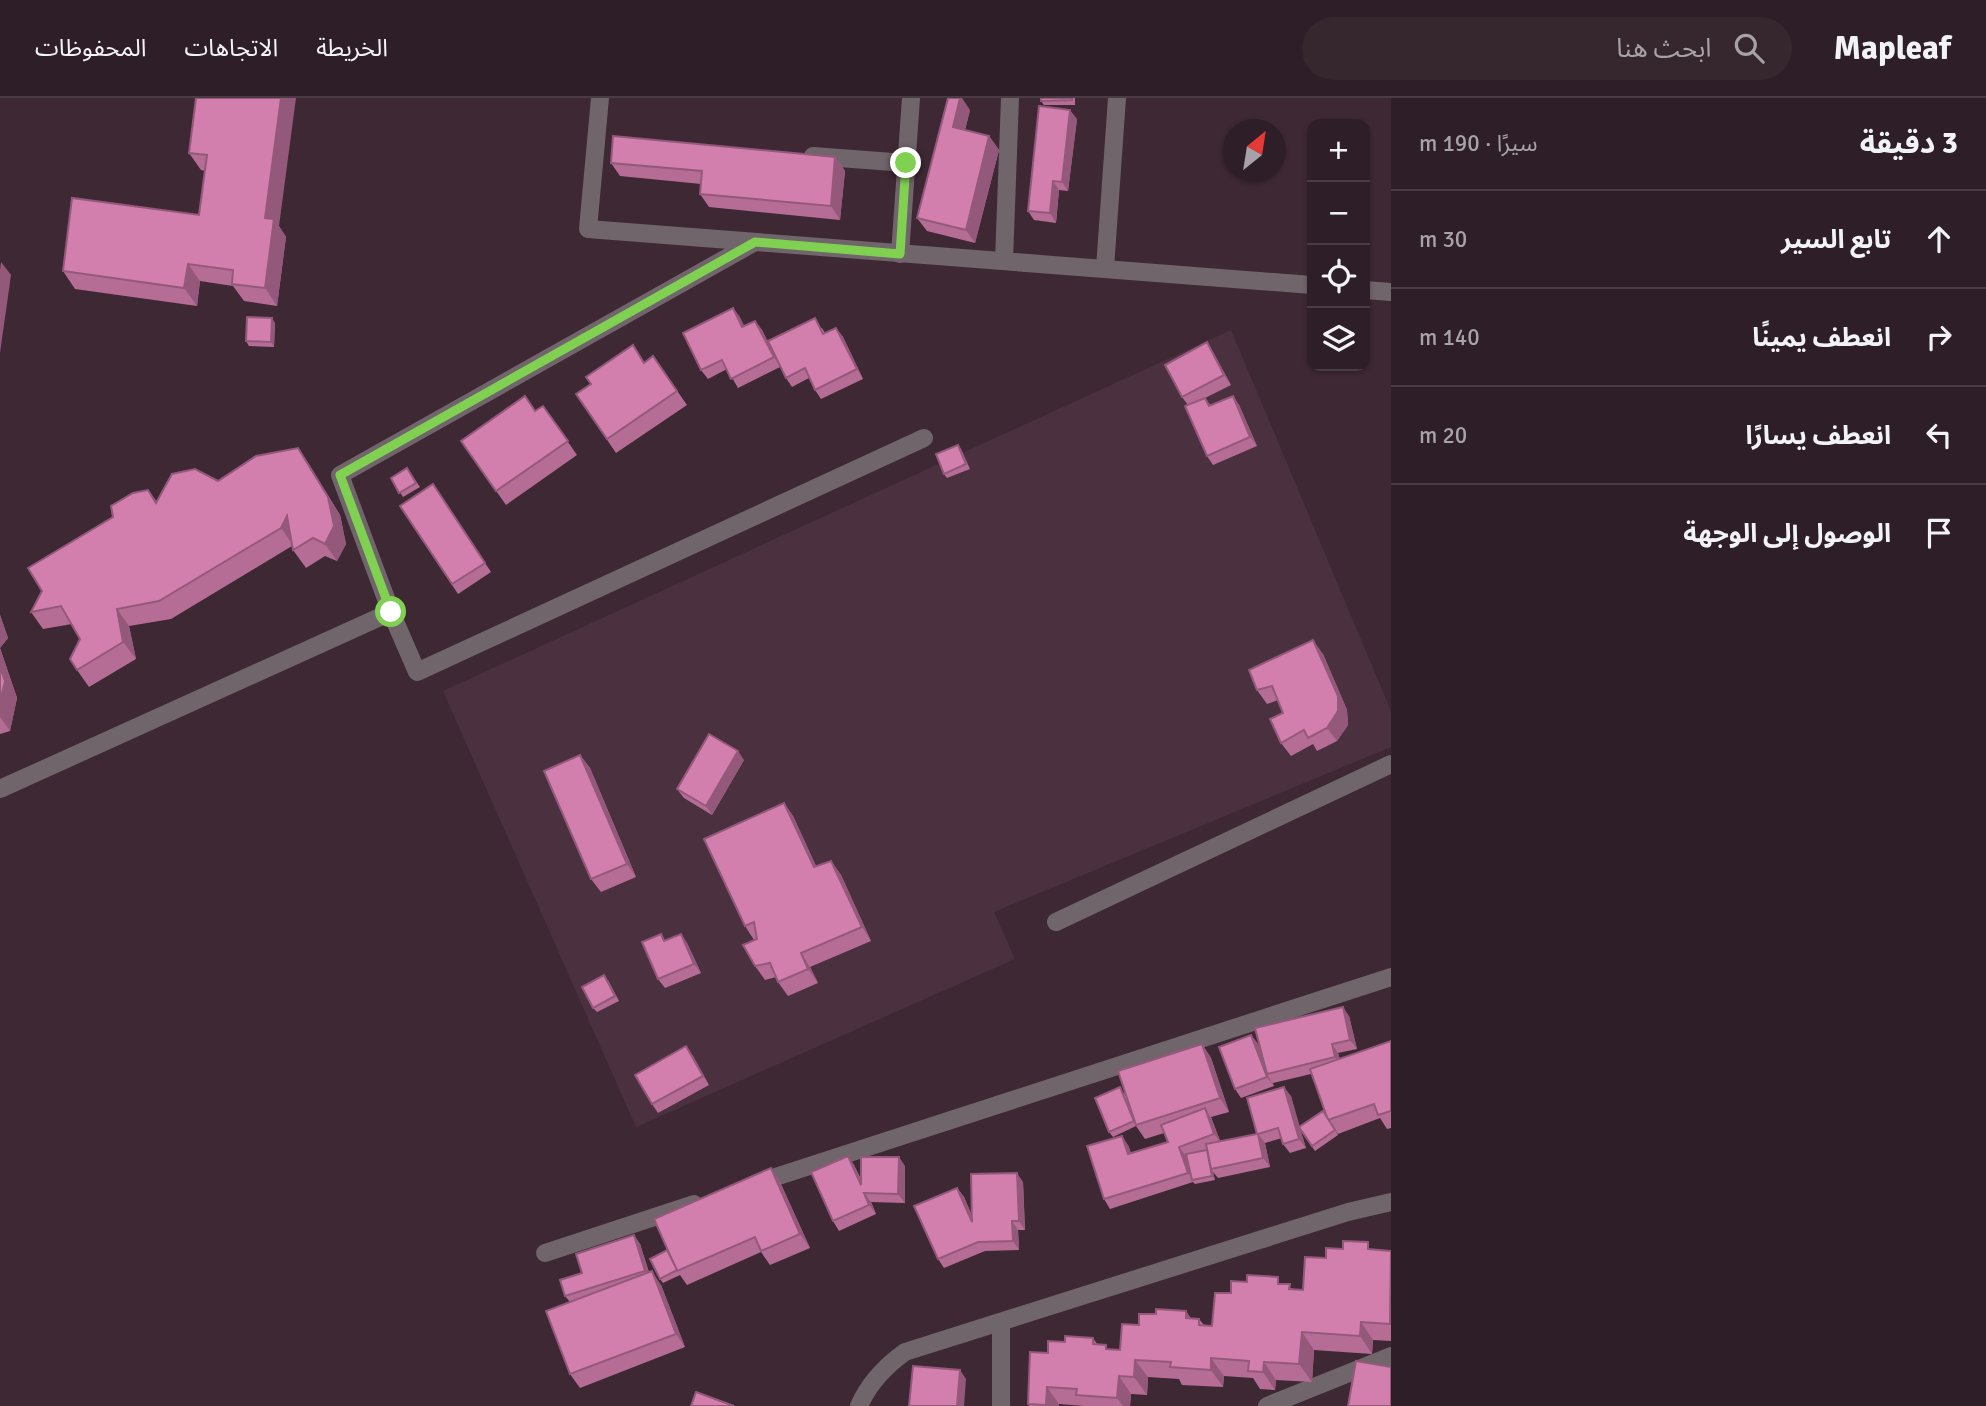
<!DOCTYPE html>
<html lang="ar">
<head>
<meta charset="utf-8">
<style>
	:root { --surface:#2e1e27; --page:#36272f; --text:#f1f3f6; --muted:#a7a2a7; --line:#493c44 }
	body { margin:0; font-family:Signika,"Noto Sans Arabic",sans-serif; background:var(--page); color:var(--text); direction:rtl }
	.controls { position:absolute; right:21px; top:21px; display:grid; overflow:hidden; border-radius:14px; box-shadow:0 2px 5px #0004 }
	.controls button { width:63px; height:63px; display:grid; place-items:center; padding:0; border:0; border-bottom:2px solid var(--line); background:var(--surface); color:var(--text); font:35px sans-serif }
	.compass { position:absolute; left:1223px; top:21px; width:63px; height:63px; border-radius:50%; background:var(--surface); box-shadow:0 2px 5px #0004; rotate:30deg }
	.stop { position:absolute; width:21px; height:21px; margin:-16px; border:5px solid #80d052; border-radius:50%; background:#fff }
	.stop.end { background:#80d052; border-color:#fff; box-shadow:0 2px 7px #0008 }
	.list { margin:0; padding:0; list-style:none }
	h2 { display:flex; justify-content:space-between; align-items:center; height:91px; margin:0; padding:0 28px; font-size:30px }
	h2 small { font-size:23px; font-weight:400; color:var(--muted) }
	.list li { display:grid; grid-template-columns:46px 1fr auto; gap:21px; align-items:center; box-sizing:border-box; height:98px; padding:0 28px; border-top:2px solid var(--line) }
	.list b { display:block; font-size:26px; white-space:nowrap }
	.list em { font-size:23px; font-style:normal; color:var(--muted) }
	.icon { flex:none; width:38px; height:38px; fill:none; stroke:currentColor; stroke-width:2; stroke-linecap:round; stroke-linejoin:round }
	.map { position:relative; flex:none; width:1391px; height:1308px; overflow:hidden; direction:ltr }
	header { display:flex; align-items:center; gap:42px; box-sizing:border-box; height:98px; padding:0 35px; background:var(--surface); border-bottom:2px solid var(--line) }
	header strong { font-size:33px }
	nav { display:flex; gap:38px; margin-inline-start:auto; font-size:24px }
	.search { width:490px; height:63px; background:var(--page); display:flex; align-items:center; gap:18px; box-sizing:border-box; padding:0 24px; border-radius:38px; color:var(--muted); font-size:26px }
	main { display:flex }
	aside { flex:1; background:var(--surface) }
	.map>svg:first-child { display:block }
	.built { fill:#4b3040 }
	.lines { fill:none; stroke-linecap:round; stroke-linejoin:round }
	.minor { stroke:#70656a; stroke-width:18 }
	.wall { fill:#b56d96 }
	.shaded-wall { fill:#94597a }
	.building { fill:#d37fae; stroke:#94597a; stroke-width:2 }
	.route { stroke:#80d052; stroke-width:9 }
</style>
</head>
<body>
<header>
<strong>Mapleaf</strong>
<div class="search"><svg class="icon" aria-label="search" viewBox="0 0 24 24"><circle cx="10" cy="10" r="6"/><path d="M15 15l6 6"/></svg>ابحث هنا</div>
<nav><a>الخريطة</a><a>الاتجاهات</a><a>المحفوظات</a></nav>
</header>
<main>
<aside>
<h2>3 دقيقة<small>سيرًا · 190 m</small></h2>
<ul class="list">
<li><svg class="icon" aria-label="ahead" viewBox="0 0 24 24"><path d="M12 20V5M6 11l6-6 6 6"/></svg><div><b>تابع السير</b></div><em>30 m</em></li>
<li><svg class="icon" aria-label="right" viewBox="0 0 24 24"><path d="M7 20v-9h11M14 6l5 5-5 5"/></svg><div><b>انعطف يمينًا</b></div><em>140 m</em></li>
<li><svg class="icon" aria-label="left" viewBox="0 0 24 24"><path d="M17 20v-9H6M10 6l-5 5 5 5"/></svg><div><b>انعطف يسارًا</b></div><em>20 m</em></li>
<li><svg class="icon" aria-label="arrive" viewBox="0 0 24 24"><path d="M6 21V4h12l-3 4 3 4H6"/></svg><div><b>الوصول إلى الوجهة</b></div></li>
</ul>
</aside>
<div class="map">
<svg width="1391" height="1308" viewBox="0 0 1391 1308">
	<rect width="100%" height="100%" fill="#3e2834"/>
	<!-- built -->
	<path class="built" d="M1231 232 1391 613V649L994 814 1015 861 636 1029 443 593Z"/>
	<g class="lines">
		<!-- minor -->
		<g class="minor">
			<path d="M600 0 588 131 1312 187"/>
			<path d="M813 58 906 65"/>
			<path d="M755 144 340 377 391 514 417 574 924 340"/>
			<path d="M900 156 911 0"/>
			<path d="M1004 163 1010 0"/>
			<path d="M1105 170 1117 0"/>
			<path d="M1365 192 1391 194"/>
			<path d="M0 691 391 514"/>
			<path d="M1056 824 1391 666"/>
			<path d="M754 1086 1391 879"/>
			<path d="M545 1155 694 1106"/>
			<path d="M1001 1224V1308"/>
			<path d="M859 1308C869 1285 884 1269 905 1254L1348 1114 1391 1104"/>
			<path d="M1267 1308 1391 1258"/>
		</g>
	</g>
	<!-- wall -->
	<g class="wall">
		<path d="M196 0 286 139 277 208 244 203 233 188 200 183 197 208 75 191 63 173 199 117 205 73 201 72 189 55Z"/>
		<path d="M1041 0H1075V7H1044L1041 3Z"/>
		<path d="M970 12 965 32 989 38 999 52 975 145 927 133 917 120Z"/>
		<path d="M1077 21 1068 93 1059 92 1056 125 1034 122 1028 113Z"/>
		<path d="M835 59 845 73 840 122 709 109 700 96 701 86 620 78 611 65Z"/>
		<path d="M733 210 744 228 755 223 762 232 773 254 822 230 825 235 836 230 843 239 863 281 821 301 815 292 809 280 792 289 786 280 780 269 738 290 727 271 708 281 701 272Z"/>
		<path d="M275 225 274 249 249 248 246 243Z"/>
		<path d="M1207 244 1213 254 1231 287 1205 300 1211 308 1233 298 1239 307 1257 348 1213 367 1207 358 1188 307 1182 299Z"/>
		<path d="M653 258 687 307 616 355 576 296 645 265Z"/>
		<path d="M543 308 577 357 506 407 461 343 535 313Z"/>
		<path d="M958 347 961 351 970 371 947 380 944 376Z"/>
		<path d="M298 350 310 368 340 417 346 446 337 463 325 458 306 470 293 452 292 448 171 521 129 528 136 561 89 589 77 572 80 541 72 526 43 531 31 514 113 419 148 392 157 404 218 383Z"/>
		<path d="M407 370 420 389 403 399 391 380Z"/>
		<path d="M433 386 491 474 458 496 400 408Z"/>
		<path d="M0 517 8 540 0 550 17 600 10 633 0 636Z"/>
		<path d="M1323 556 1347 612 1348 627 1337 643 1317 653 1313 646 1291 658 1281 645 1283 615 1278 602 1267 606 1257 592Z"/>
		<path d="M580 657 590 670 636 779 601 794 591 781Z"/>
		<path d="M744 662 712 717 684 700 677 691Z"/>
		<path d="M784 705 793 718 816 768 831 763 841 777 871 843 810 869 818 885 788 898 778 884 776 879 765 882 755 868 757 840 754 842 745 828Z"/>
		<path d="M681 836 687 845 701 875 665 890 658 881 665 842Z"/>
		<path d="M608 882 619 903 597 914 593 910Z"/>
		<path d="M1349 918 1357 951 1338 955 1340 961 1391 943V1030L1387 1031 1380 1020 1338 1036 1335 1032 1338 1037 1315 1053 1300 1032 1306 1050 1290 1055 1283 1046 1282 1040 1265 1045 1270 1069 1218 1080 1213 1074 1215 1082 1195 1086 1193 1084 1110 1111 1104 1101 1128 1047 1131 1055 1168 1044 1164 1035 1145 1041 1136 1028 1113 1039 1109 1034 1124 994 1129 1005 1202 946 1211 960 1229 1014 1211 1019 1220 1043 1257 1036 1291 998 1299 1029 1327 1018 1311 976 1273 985 1272 983 1274 988 1241 1000 1235 991 1251 937 1258 946 1263 959Z"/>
		<path d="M693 958 709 987 658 1015 652 1006Z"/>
		<path d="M848 1058 854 1067 861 1081 905 1068V1105L871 1104 876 1116 839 1133 833 1123Z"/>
		<path d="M771 1070 780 1084 810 1150 770 1167 761 1154 687 1187 680 1177 663 1185 660 1181 667 1152Z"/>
		<path d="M1023 1084 1025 1132H1018L1019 1152 985 1153 944 1170 938 1161 957 1090 964 1099 972 1118Z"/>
		<path d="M634 1137 640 1146 649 1174 661 1187 685 1249 580 1290 570 1276V1204L565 1198 582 1175Z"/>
		<path d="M1373 1152 1391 1153V1243L1373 1242 1372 1256 1314 1252 1312 1284 1276 1282 1275 1292 1260 1291 1253 1280 1224 1278 1223 1289 1182 1287 1179 1281 1148 1279 1147 1297 1131 1296 1130 1308H1084L1059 1306V1308H1029L1028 1306 1048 1255 1065 1244 1093 1240 1097 1246 1110 1252H1120L1139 1227 1156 1216 1199 1221 1204 1227 1212 1228 1231 1195 1283 1186 1293 1191 1303 1192 1326 1160Z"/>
	</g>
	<!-- shaded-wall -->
	<g class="shaded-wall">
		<path d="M281 0H296L279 128 286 139 277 208 265 190V120Z"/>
		<path d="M960 0H962L970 12 962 43 953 29Z"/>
		<path d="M1070 12 1077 21 1068 93 1062 84Z"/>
		<path d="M989 38 999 52 975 145 966 132Z"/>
		<path d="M835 59 845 73 840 122 831 108Z"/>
		<path d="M1053 83 1059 92 1056 125 1050 115Z"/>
		<path d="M1 164 11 177 0 255V172Z"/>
		<path d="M188 166 200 183 197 208 184 190Z"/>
		<path d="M733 210 740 219 749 238 742 229Z"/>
		<path d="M272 220 275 225 274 249 271 244Z"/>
		<path d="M755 223 762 232 780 269 774 259Z"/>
		<path d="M836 230 843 239 863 281 857 271Z"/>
		<path d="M1207 244 1213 254 1231 287 1224 277Z"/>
		<path d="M1233 298 1239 307 1257 348 1250 339Z"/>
		<path d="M298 350 310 368 340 417 346 446 337 463 325 446Z"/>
		<path d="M287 418 293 447 281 430Z"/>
		<path d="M117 511 129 528 136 561 123 544Z"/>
		<path d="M0 517 8 540 0 550 17 600 10 633 0 619Z"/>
		<path d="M1313 542 1323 556 1347 612 1348 627 1337 643 1327 630Z"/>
		<path d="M738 653 744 662 712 717 706 708Z"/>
		<path d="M580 657 590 670 636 779 627 766Z"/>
		<path d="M784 705 793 718 823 783 814 769Z"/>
		<path d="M831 763 841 777 871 843 862 829Z"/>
		<path d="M681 836 687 845 701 875 694 866Z"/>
		<path d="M801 855 810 869 818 885 808 871Z"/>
		<path d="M1343 909 1349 918 1357 951 1350 942Z"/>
		<path d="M1251 937 1258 946 1269 975 1267 976 1274 988 1267 979Z"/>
		<path d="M1202 946 1211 960 1229 1014 1220 1000Z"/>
		<path d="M1332 946 1338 955 1342 969 1335 959Z"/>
		<path d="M686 948 693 958 709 987 703 978Z"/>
		<path d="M1284 989 1291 998 1306 1050 1299 1041Z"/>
		<path d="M1205 1010 1211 1020 1221 1045 1214 1036Z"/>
		<path d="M1258 1036 1265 1045 1270 1069 1263 1060Z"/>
		<path d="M1122 1038 1128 1047 1134 1066 1128 1056Z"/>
		<path d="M1179 1049 1186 1058 1193 1081 1188 1075Z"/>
		<path d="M1207 1052 1211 1071 1213 1074 1215 1082 1212 1078Z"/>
		<path d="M848 1058 854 1067 867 1096 861 1087Z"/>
		<path d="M899 1059 905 1068V1105L898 1096Z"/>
		<path d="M771 1070 780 1084 810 1150 800 1136Z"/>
		<path d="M1017 1075 1023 1084 1025 1132 1019 1123Z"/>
		<path d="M957 1090 964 1099 979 1133 972 1124Z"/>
		<path d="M864 1095 871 1104 876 1116 869 1107Z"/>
		<path d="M1012 1123 1018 1132 1019 1152 1013 1143Z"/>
		<path d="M634 1137 640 1146 651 1182 645 1173Z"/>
		<path d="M652 1173 661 1187 685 1249 676 1236Z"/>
		<path d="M1186 1213 1198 1230 1186 1220Z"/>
		<path d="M1361 1224 1373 1242 1372 1256 1360 1238Z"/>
		<path d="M1302 1234 1314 1252 1312 1284 1299 1266Z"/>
		<path d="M1211 1260 1224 1278 1223 1289 1211 1272Z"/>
		<path d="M1135 1262 1148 1279 1147 1297 1134 1279Z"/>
		<path d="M1264 1264 1276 1282 1275 1292 1263 1274Z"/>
		<path d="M960 1272 966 1281 964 1308H957Z"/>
		<path d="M1119 1278 1131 1296 1130 1308H1123L1117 1300Z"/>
		<path d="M1047 1289 1059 1306V1308H1047L1046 1307Z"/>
	</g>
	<!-- building -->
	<g class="building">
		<path d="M196 0H281L265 120 274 121 265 190 232 186 233 172 188 166 184 190 63 173 72 100 199 117 207 57 189 55Z"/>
		<path d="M948 0H960L953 29 989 38 966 132 917 120Z"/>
		<path d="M1041 0H1072V2L1041 3Z"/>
		<path d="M1039 8 1070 12 1062 84 1053 83 1050 115 1028 113Z"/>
		<path d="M613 38 835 59 831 108 700 96 702 73 611 65Z"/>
		<path d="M733 210 742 229 755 223 774 259 731 281 722 262 701 272 683 235Z"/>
		<path d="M247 219 272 220 271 244 246 243Z"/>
		<path d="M815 220 823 236 836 230 857 271 815 292 805 270 786 280 768 243Z"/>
		<path d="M1207 244 1224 277 1182 299 1165 267Z"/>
		<path d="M633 247 644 265 653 258 677 293 607 341 576 296 591 286 586 279Z"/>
		<path d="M525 298 535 313 543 308 568 343 496 393 461 343Z"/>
		<path d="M1233 298 1250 339 1207 358 1185 308 1205 300 1209 308Z"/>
		<path d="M958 347 966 366 944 376 936 356Z"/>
		<path d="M298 350 328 399 334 428 325 446 313 440 293 452 287 418 281 430 159 503 117 511 123 544 77 572 70 561 80 541 61 508 31 514 42 493 28 470 113 419 111 408 133 395 148 392 156 405 172 376 195 371 218 383 256 358Z"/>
		<path d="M407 370 416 385 399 395 391 380Z"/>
		<path d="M433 386 485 465 452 486 400 408Z"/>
		<path d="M1313 542 1338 598V613L1327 630 1308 640 1304 632 1281 645 1270 621 1283 615 1272 588 1257 592 1249 572Z"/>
		<path d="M0 569 5 583 0 604Z"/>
		<path d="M709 636 738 653 706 708 677 691Z"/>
		<path d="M580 657 627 766 591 781 544 673Z"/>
		<path d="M784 705 814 769 831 763 862 829 801 855 808 871 778 884 770 865 755 868 743 847 757 841 754 824 745 828 704 741Z"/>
		<path d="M661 836 664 843 681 836 694 866 658 881 642 844Z"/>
		<path d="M604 877 615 898 593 910 582 889Z"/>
		<path d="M1343 909 1350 942 1332 946 1335 959 1267 976 1255 930Z"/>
		<path d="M1251 937 1267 979 1235 991 1219 949Z"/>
		<path d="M1391 943V1013L1378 1017 1374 1006 1328 1022 1310 971Z"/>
		<path d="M1202 946 1220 1000 1136 1027 1118 973Z"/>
		<path d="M686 948 703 978 652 1006 635 977Z"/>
		<path d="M1120 989 1134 1023 1109 1034 1095 1000Z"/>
		<path d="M1284 989 1299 1041 1283 1046 1278 1030 1258 1036 1263 1060 1211 1071 1206 1046 1257 1036 1247 1000Z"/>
		<path d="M1205 1010 1214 1036 1179 1049 1188 1075 1104 1101 1087 1048 1122 1038 1128 1056 1168 1044 1161 1027Z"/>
		<path d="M1323 1013 1335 1032 1312 1048 1299 1029Z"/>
		<path d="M1207 1052 1212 1078 1192 1082 1186 1056Z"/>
		<path d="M848 1058 861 1087V1059H899L898 1096 864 1095 869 1107 833 1123 811 1074Z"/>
		<path d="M771 1070 800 1136 761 1153 755 1139 677 1173 654 1121Z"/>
		<path d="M1017 1075 1019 1123H1012L1013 1143 978 1144 938 1161 914 1108 957 1090 972 1124 971 1076Z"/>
		<path d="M634 1137 645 1173 565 1198 560 1182 582 1175 576 1156Z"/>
		<path d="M1343 1143 1368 1144V1151L1391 1153 1390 1226 1361 1224 1360 1238 1302 1234 1299 1266 1264 1264 1263 1274 1248 1273 1249 1263 1211 1260V1272L1170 1269 1171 1264 1135 1262 1134 1279 1119 1278 1117 1300 1076 1297 1077 1291 1047 1289 1046 1307 1028 1306 1030 1254 1048 1255V1243L1065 1244V1238L1093 1240V1246L1106 1247V1251L1120 1252 1122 1226 1139 1227V1216H1156V1211L1186 1213V1220L1199 1221V1227L1212 1228 1215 1195H1231V1183L1247 1184V1177L1278 1179V1186H1290L1289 1191 1303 1192 1305 1159 1326 1160V1150L1343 1151Z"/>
		<path d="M667 1152 677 1172 660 1181 650 1161Z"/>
		<path d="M652 1173 676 1236 570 1276 546 1213Z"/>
		<path d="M1356 1263 1391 1269V1308H1348Z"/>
		<path d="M913 1268 960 1272 957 1308H909Z"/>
		<path d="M696 1294 734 1308H691Z"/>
	</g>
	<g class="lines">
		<!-- route -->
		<path class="route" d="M391 514 340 377 755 144 900 156 906 65"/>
	</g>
</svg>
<div class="controls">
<button>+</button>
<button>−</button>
<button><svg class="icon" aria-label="locate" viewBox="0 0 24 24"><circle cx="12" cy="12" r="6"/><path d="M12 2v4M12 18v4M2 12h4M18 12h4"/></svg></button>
<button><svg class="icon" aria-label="layers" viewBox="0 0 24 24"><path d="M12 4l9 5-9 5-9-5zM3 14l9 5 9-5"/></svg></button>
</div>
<svg class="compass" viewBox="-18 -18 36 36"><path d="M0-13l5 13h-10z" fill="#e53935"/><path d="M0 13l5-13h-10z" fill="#a7a2a7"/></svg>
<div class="stop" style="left:391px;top:514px"></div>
<div class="stop end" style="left:906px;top:65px"></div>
</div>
</main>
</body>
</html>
